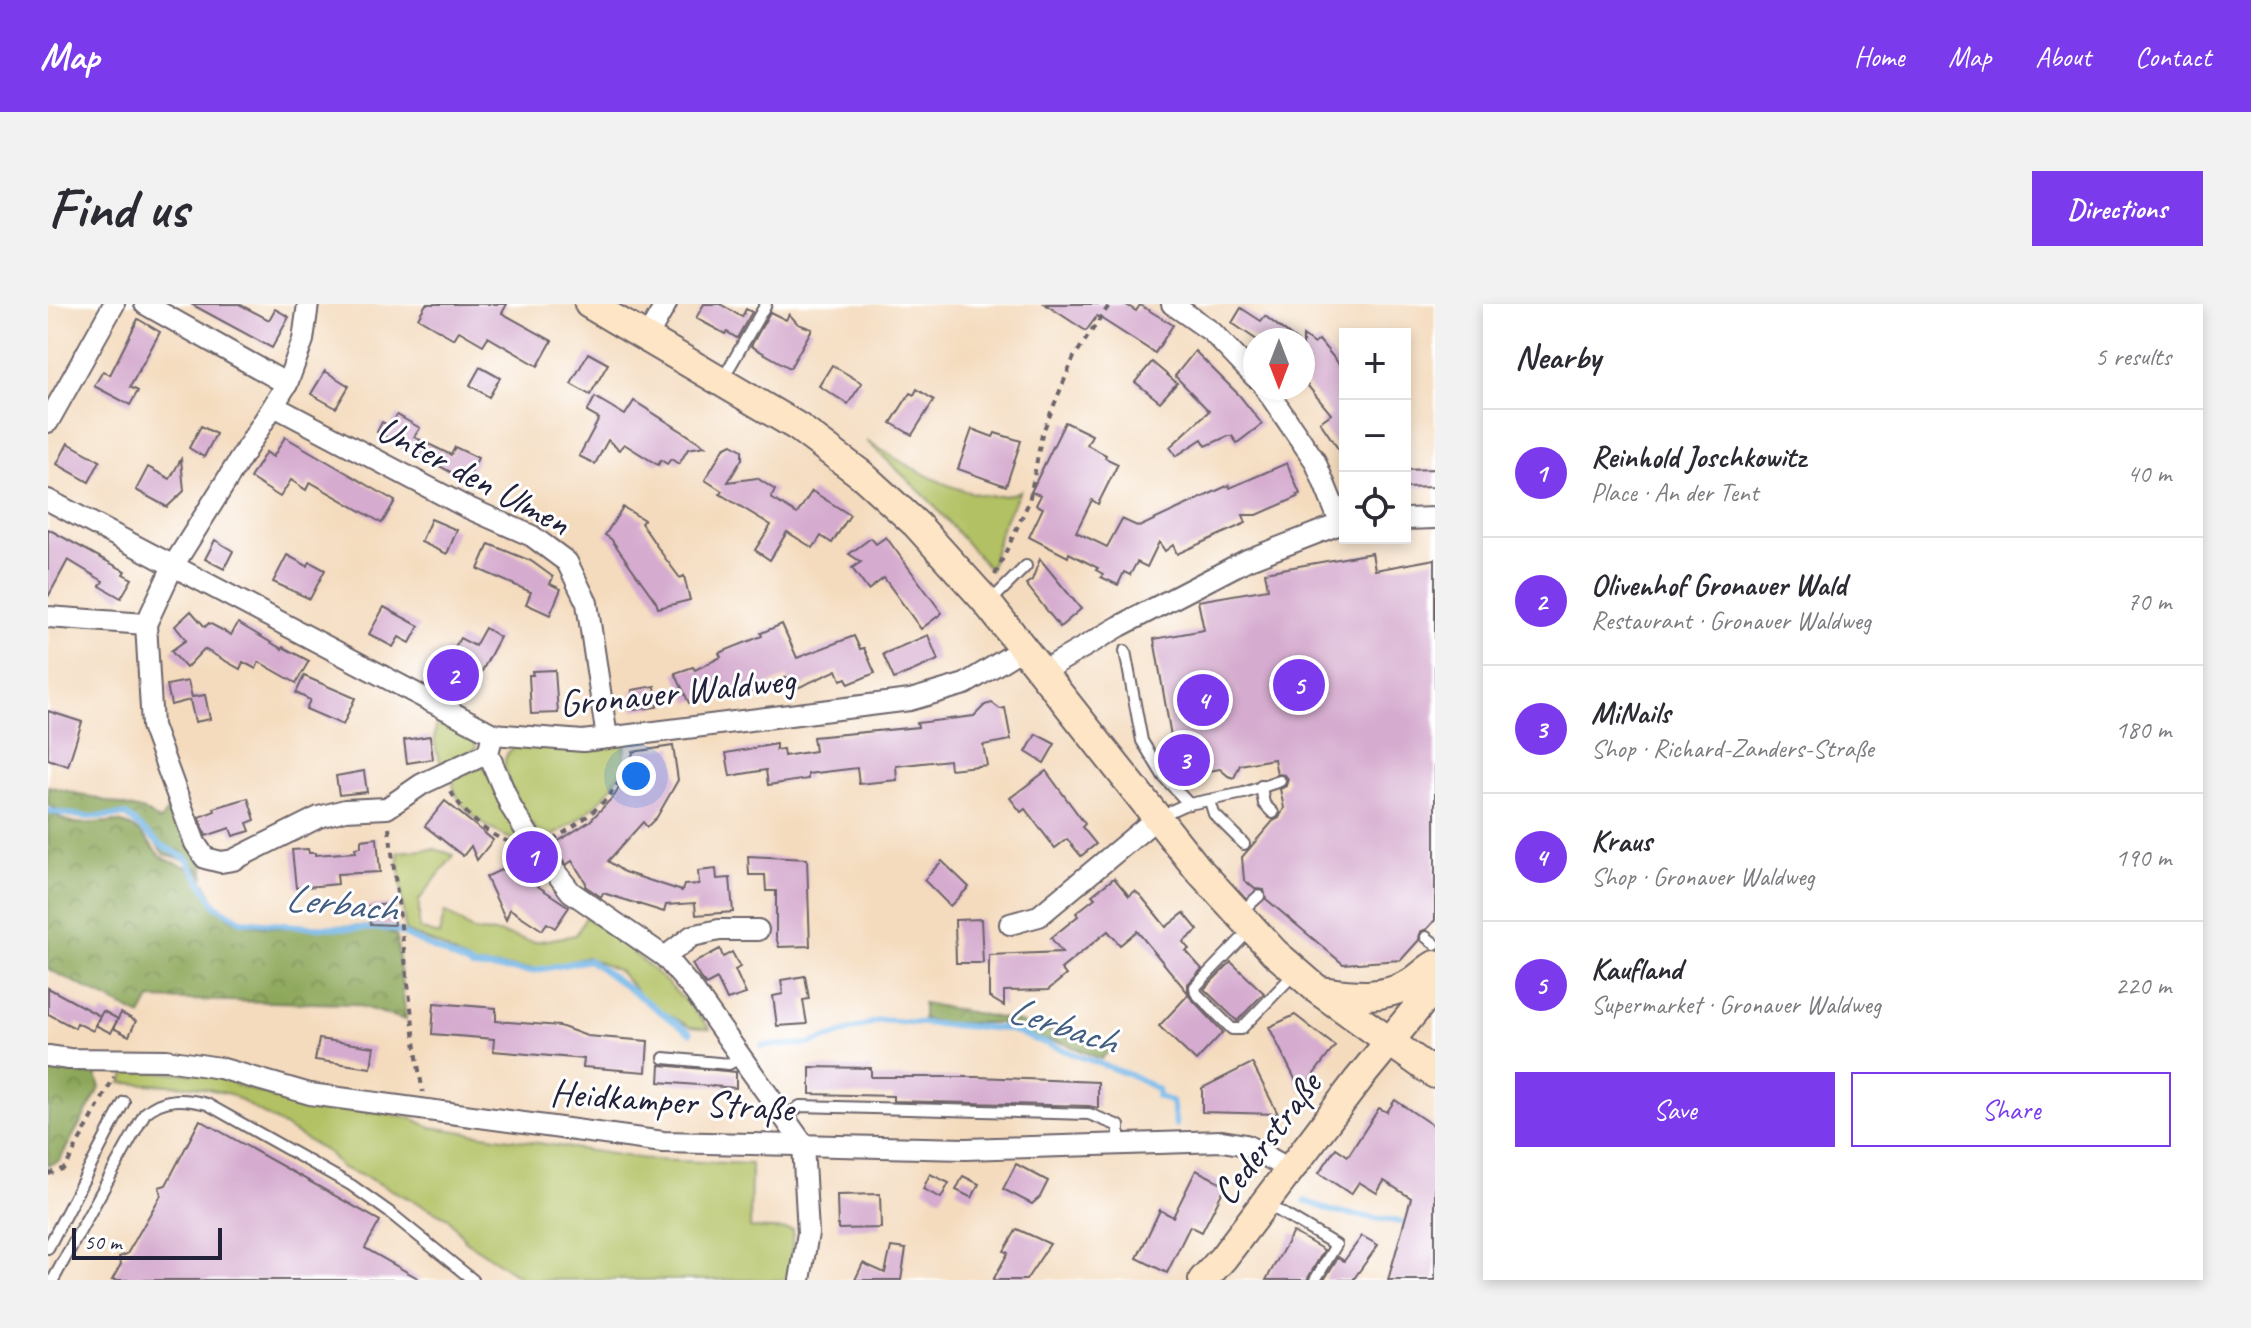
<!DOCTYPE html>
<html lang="en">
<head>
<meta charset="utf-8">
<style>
	:root { --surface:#fff; --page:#f2f2f3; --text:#2b2b33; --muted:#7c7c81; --line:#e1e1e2; --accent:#7c3aed }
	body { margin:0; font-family:Caveat,sans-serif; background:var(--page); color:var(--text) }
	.controls { position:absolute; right:24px; top:24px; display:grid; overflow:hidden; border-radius:0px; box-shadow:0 4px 12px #0003 }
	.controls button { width:72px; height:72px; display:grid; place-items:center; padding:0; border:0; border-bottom:2px solid var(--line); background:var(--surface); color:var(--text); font:40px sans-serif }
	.compass { position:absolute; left:1195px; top:24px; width:72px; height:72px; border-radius:50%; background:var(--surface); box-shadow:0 4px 12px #0003; rotate:180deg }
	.scale { position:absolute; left:24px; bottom:20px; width:150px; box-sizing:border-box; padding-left:8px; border:4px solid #22223b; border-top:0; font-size:22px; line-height:28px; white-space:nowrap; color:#22223b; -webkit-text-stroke:6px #fff; paint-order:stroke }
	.you { position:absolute; left:588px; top:472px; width:28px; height:28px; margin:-20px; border:6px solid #fff; border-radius:50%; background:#1a73e8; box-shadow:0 0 0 12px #1a73e833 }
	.badge { display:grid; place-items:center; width:52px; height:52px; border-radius:50%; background:var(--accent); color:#fff; font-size:26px; font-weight:700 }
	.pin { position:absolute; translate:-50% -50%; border:4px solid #fff; box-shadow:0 2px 8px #0006 }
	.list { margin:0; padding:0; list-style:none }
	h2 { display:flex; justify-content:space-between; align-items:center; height:104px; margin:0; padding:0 32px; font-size:34px }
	h2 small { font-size:26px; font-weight:400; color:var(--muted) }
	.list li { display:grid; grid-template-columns:52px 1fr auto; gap:24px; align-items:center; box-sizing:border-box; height:128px; padding:0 32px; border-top:2px solid var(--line) }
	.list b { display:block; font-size:30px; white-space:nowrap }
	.list p { margin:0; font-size:26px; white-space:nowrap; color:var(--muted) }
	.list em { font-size:26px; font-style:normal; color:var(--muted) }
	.actions { display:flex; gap:16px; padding:24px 32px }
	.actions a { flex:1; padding:18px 0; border:2px solid var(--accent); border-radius:0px; text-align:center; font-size:28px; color:var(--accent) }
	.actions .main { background:var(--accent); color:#fff }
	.icon { flex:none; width:44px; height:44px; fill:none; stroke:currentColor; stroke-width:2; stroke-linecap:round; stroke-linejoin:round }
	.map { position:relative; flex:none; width:1387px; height:976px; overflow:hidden; border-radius:0px }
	header { display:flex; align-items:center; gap:48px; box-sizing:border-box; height:112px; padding:0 40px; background:var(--accent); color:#fff }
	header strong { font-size:38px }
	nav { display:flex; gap:44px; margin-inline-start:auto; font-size:28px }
	.intro { display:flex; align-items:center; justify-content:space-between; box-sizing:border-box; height:192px; padding:0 48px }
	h1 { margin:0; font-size:56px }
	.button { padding:20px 36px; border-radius:0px; background:var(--accent); color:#fff; font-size:28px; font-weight:700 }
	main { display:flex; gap:48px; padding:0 48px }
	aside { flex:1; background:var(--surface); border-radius:0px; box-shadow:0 4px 12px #0003 }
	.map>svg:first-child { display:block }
	.green { fill:#b2c164; stroke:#6a7250; stroke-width:2 }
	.forest { fill:url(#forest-crowns); stroke:#58644a; stroke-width:2 }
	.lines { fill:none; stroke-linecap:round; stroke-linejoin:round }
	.stream { stroke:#72b5e7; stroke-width:6 }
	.building { fill:#d5abcf }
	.lane-casing { stroke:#6c6369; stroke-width:14 }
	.street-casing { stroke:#6c6369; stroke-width:24 }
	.secondary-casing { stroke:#6c6369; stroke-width:32 }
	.path { stroke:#6c6369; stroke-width:4; stroke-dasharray:6 6; stroke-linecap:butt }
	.lane { stroke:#fff; stroke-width:10 }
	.street { stroke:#fff; stroke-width:20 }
	.secondary { stroke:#fde5c5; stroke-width:28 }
	.labels { text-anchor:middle; stroke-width:6; stroke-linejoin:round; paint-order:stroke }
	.street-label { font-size:38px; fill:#22223b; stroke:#fff }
	.water-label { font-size:40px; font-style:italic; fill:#425d80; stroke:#fff }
</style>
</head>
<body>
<header>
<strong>Map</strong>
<nav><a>Home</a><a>Map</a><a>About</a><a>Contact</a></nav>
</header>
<div class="intro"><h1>Find us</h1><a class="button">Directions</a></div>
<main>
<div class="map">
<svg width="1387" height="976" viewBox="0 0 1387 976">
	<defs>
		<pattern id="forest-crowns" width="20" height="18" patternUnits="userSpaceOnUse" patternTransform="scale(2)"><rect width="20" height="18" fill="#8da75a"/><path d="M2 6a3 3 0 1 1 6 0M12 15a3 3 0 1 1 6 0" fill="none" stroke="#73884c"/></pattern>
	</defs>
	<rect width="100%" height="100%" fill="#fff"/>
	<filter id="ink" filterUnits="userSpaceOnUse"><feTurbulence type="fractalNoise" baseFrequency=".0125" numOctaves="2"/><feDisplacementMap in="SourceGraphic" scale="16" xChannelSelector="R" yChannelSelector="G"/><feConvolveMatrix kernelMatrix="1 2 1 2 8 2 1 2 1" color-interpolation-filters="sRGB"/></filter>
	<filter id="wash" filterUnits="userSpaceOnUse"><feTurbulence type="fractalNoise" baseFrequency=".006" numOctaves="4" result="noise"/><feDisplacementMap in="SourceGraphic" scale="32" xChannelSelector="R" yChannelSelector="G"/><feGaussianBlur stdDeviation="1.8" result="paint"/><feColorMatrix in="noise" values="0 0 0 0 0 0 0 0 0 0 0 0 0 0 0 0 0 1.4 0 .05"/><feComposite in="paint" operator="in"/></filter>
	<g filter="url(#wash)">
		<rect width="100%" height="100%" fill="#f4dbbe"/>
		<!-- green -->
		<g class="green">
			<path d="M818 136C853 159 931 208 972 187L954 221 942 266 882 197Z"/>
			<path d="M391 417H399L426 432 428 445 394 460C387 449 383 429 391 417Z"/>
			<path d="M577 438C582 483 530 518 496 537 482 519 429 449 475 441Z"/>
			<path d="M436 462 476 539C450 533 403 505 405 474Z"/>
			<path d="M386 545 406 551 371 596V625L391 631 397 608 427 628 452 629 486 638 528 631 538 613C587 647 624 680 662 725L642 723 598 698 571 667 539 653 496 665 425 661 390 641 357 627 350 548Z"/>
			<path d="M79 767 156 770 187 777 188 781 262 805 268 799 363 814 382 823 604 856 703 860 702 924 745 926 741 976H476L418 937 400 914 320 874 292 863 282 850 182 790 146 782 73 779Z"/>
		</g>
		<!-- forest -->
		<g class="forest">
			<path d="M0 482 96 507 112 517 122 502 121 488 155 560 156 572 141 557 116 550 94 522 76 510 23 513 0 501Z"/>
			<path d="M0 506C6 509 14 516 21 518 46 525 67 508 91 528 101 535 106 549 116 554 130 562 142 560 153 573 166 590 168 611 191 618 241 633 302 610 348 631L358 716 305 700 102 695 93 712 0 665Z"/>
			<path d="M875 699 967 717 1063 745 1053 755 1018 740 976 732 952 719H896L875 715Z"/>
			<path d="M0 765 48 771 52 784 11 857 0 861Z"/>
		</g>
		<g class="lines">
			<!-- stream -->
			<g class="stream">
				<path d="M0 507 39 513 78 511 113 541 139 555 168 602 193 617 260 623 345 625 425 663 483 667 541 656 642 729"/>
				<path d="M714 742 761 740 832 716 959 725 1090 774 1110 786 1109 792 1124 798 1128 821"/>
				<path d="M1257 897 1286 908 1354 918"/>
			</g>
		</g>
		<g id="blocks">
			<!-- building -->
			<g class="building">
				<path d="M143 0H191L221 16 227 5 241 13 224 44Z"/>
				<path d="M378 0H459L454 9 504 37 490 62 440 33 435 41 411 27 406 35 370 14Z"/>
				<path d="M656 0H672L694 13 698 5 704 8 689 34 679 28 677 30 648 14Z"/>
				<path d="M997 0H1077L1088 7 1092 1 1125 21 1107 49 1049 12 1038 27Z"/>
				<path d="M1193 4 1213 17 1217 12 1248 36H1209L1184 19Z"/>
				<path d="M722 8 738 16 741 10 750 20 764 25 742 64 703 42Z"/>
				<path d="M90 15 112 28 82 83 90 87 82 101 46 82 55 67 62 71Z"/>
				<path d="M1255 32 1266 40 1271 36 1297 67V155L1272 118 1283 110 1255 76Z"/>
				<path d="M1147 47 1191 91 1214 120 1189 139 1184 132H1180L1158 142 1154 135 1128 152 1122 143 1161 107 1127 72Z"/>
				<path d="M540 49 560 60 542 91 523 80Z"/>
				<path d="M1104 58 1129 79 1112 98 1087 78Z"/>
				<path d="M784 61 814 79 800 100 771 82Z"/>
				<path d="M432 63 452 74 441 93 422 81Z"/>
				<path d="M277 67 301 82 288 104 263 90Z"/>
				<path d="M869 85 886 96 864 131 843 119 862 89 866 91Z"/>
				<path d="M547 93 577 111 586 97 657 142 640 145 631 160 623 155 619 160 613 156 610 161 576 140 571 146 560 136 547 160 531 152 551 115 539 108Z"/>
				<path d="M349 111 372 124 366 133 403 151 407 143 430 154 419 177 329 128 334 118 342 122Z"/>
				<path d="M1017 118 1044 131 1039 141 1058 151 1057 154 1070 160 1050 200 1044 196 1028 228 1059 243 1074 215 1091 223 1181 181 1182 184 1239 159 1252 190 1249 191 1250 193 1209 211H1195L1198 219 1129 250 1125 241 1117 247 1111 238 1099 263 1089 258 1082 271 1076 268 1070 281 1053 273 1055 270 1048 266 1050 264 1021 249 1020 253 981 233 995 204 988 201 993 191 983 188Z"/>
				<path d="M153 122 168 130 156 153 141 144Z"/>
				<path d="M924 125 945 133 947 129 973 137 958 182 910 165Z"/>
				<path d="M237 133 347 197 334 219 262 178 258 186 243 176 232 193 202 174 218 148 225 153Z"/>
				<path d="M20 139 52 157 41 178 9 160Z"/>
				<path d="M684 140 694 146V155L680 178 709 174 727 186 723 194 749 210 764 187 802 211 784 239 773 232 765 244 739 228 722 256 707 246 723 221 672 190 674 187 657 176 676 144Z"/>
				<path d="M133 155 136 187 119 203 88 186 100 163 122 175Z"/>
				<path d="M1387 165V183L1357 184V166Z"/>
				<path d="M575 203 596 216 593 219 617 254 632 274 636 272 642 296 610 304 608 298 563 235 557 231Z"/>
				<path d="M383 215 409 226 399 250 373 238Z"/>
				<path d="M0 225 77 267 75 270 84 275 73 294 52 282 55 277 20 256 0 293Z"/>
				<path d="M838 233 894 309 873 325 836 274 820 286 804 264 813 258 801 250 823 234 828 240Z"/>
				<path d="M167 236 185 247 176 265 157 255Z"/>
				<path d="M441 240 483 257 505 273 502 280 513 285 502 311 478 300 483 288 430 265Z"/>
				<path d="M1324 249 1327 266 1387 255V616L1379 625 1372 628 1371 636 1353 656 1295 660 1218 595 1216 586 1207 585 1196 576 1194 553 1225 517 1231 514 1236 504 1232 485 1238 482 1240 475 1237 471 1229 470 1226 455 1192 461 1186 474 1180 472 1172 465 1130 472 1106 335 1156 326 1150 297 1220 285 1217 268Z"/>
				<path d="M239 251 259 262 262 258 277 266 262 295 225 278Z"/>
				<path d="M992 255 1033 305 1012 323 978 280 984 276Z"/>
				<path d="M336 303 371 322 362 339 351 333 345 343 321 330Z"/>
				<path d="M143 307 157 323 161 319 183 331 190 319 234 345 235 343 261 357 248 379 211 358 208 365 195 358 192 365 156 345 138 364 123 347 138 336 127 322Z"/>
				<path d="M734 320 749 354 806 332 812 345 816 344 827 369 801 380 798 374 793 376 789 366 745 386 739 373 689 394 687 388 681 390 679 383 641 399 627 369 645 363 647 366 673 353 671 349 714 332 713 329Z"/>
				<path d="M437 324 452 333 433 369 422 368 412 387 384 372 399 346 404 348 412 334 427 342Z"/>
				<path d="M880 331 890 356 846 375 835 350Z"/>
				<path d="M507 366 510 409 483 410 481 371H485L484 367Z"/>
				<path d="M256 372 307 394 295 421 258 405 262 396 248 389Z"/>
				<path d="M140 377 144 393 157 391 162 415 147 418 142 396 123 401 119 381Z"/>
				<path d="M607 382 609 403 586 406 584 386Z"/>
				<path d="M944 399 952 405 957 404 963 436 935 441 939 461 902 465 901 456 848 462 849 476 811 480 809 464 760 470V475L720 481 718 466 682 472 678 449 728 440V446L735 445 736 452 767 447 765 433 870 423 869 419 926 412 937 401Z"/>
				<path d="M0 407 34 418 20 462 0 455Z"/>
				<path d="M988 430 1007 440 996 459 978 448Z"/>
				<path d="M382 432 385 455 359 459 356 436Z"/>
				<path d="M625 442 630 476 609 513 599 523 595 518 560 557 576 568 634 587 636 581 651 580 650 567 668 565 669 575 682 574 685 608 648 611 647 599 618 601 616 608 555 589 553 593 537 582 538 579 524 557 518 561 503 542 542 517 567 491 582 464 585 448Z"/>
				<path d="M316 467 319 488 291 491 288 472Z"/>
				<path d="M998 467 1037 520 1034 523 1048 540 1033 552 1019 535 1007 544 977 505 973 508 962 494Z"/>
				<path d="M200 494 207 516 199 519 202 527 185 532 182 524 158 532 151 513 167 507 166 504Z"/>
				<path d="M397 497 445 536 429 556 423 542 415 552 377 522Z"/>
				<path d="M329 534 332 568 289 570 290 580 248 584 244 546 260 545 261 549H267V551L308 548 307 544 313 543V536Z"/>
				<path d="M700 552 759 555 762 642 731 643 728 633V587H718L717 571H701Z"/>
				<path d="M480 553 496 575 488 581 521 603 507 624 499 619 494 626 462 605 458 616 438 573Z"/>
				<path d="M894 557 921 583 902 602 876 576Z"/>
				<path d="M1066 574 1081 592 1087 587 1093 592 1118 623 1136 609 1150 626 1135 638 1141 645 1138 647 1154 665 1140 680V689L1089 627 1072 641 1060 627 1013 665 1018 671 1000 686 956 687V702L941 693V651L1014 648 1003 634 1030 612 1028 609 1047 594 1044 591Z"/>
				<path d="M344 600 346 621 322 620 320 602Z"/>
				<path d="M933 615 935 659H908L907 616Z"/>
				<path d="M672 645 675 653 684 648 692 663 687 666 698 690 679 696 669 675 658 681 652 674 644 660Z"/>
				<path d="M1183 658 1216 689 1189 717 1156 685Z"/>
				<path d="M757 672 761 695 755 696 759 720 729 722 725 692 735 690 733 676Z"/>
				<path d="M0 684 52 712 45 727 29 719 27 724 0 710Z"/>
				<path d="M1140 691 1175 728 1148 757 1111 722Z"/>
				<path d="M386 699 448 704V717L512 722 539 732 600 737 598 768 535 763 536 755 445 747 446 735 384 730Z"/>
				<path d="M55 707 70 715 63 729 47 721Z"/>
				<path d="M73 709 88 717 81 732 65 724Z"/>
				<path d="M1247 711 1287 742 1253 787 1221 723Z"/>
				<path d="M271 735 326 743 323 764 267 756Z"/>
				<path d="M1204 759 1230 810 1154 808V784Z"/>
				<path d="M612 761 688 768V784L611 778Z"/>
				<path d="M762 763 823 764V773H929L1050 778V804L1041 802 845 797V792L762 790Z"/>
				<path d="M1347 796 1387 823V976H1340L1363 894 1336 877 1329 889 1311 878 1303 890 1271 869 1288 844 1300 852 1331 804 1339 808Z"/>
				<path d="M152 816 332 917 317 944 373 976H64L73 960 71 953 79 950 113 891 111 883 118 881Z"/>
				<path d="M968 860 1000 877 992 893 984 900 955 885Z"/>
				<path d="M1148 866 1178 881 1154 928 1142 922 1119 969 1089 954 1112 906 1125 913Z"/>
				<path d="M882 870 901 879 893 894 875 885Z"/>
				<path d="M915 872 931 880 924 894 908 886Z"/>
				<path d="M832 890 833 924 790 925 789 891Z"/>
				<path d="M969 925 1002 940 978 976H945L960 949 956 947Z"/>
				<path d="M1245 928 1276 946 1259 976H1218Z"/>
				<path d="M1314 932 1330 941 1305 976H1276L1290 953 1296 957Z"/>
				<path d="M843 943 858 945 853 976H807L815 959 837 969Z"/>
			</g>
		</g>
	</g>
	<g filter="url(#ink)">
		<use href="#blocks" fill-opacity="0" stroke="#6c6369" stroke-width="2"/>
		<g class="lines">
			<defs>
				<g id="lane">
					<path d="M673 78 718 0"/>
					<path d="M941 299 978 262"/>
					<path d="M1077 347 1094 437 1116 473 1141 500"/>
					<path d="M1213 482 1216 500 1225 509"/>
					<path d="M1162 497 1166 510 1196 540"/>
					<path d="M1112 512 1136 501 1196 489 1232 477"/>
					<path d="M1192 609 1211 592"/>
					<path d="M1202 626 1147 683 1148 689 1184 725H1193L1247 669"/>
					<path d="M1378 633 1387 640"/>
					<path d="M616 754 681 760 693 753"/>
					<path d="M737 814 752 802 1041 810 1071 822V840"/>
					<path d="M1219 900 1288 941 1267 976"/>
					<path d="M0 944 76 798"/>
					<path d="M5 976 97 809C116 793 135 794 159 800L303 881 341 908 425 976"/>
				</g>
				<g id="street">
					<path d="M97 0 239 80"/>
					<path d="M1124 0 1164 28 1207 73"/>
					<path d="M598 35 618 0"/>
					<path d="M1217 84 1267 157 1292 218"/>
					<path d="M226 102 416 202 484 232 519 258 539 299 559 434"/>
					<path d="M0 118 66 0"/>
					<path d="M0 196 445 430 535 437 862 396 917 380 974 345"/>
					<path d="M1357 215 1387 214"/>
					<path d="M0 313 98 320 125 262 239 80 255 36 260 0"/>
					<path d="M98 320 104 422 147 539 157 554 173 558 185 556 271 513 297 506 339 504 374 480 440 449"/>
					<path d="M993 368 1072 322 1199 256 1297 218"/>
					<path d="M445 430 440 449 463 503 488 543 523 588 617 653 646 687 755 840 760 929 752 976"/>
					<path d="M962 620 991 612 1110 513"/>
					<path d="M617 653 644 632 671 626H710"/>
					<path d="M0 752 21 755 118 756 172 764 262 790 615 838 918 845 1174 837 1198 841 1243 866"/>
				</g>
				<g id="secondary">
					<path d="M541 0 750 123 814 171 869 221 936 295 1149 564 1226 648 1271 687 1387 770"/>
					<path d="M1273 687C1303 691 1333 696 1361 680 1370 675 1378 666 1387 661"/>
					<path d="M1155 976 1175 954 1310 776 1387 682"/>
				</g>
			</defs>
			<!-- lane casing -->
			<use href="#lane" class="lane-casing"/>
			<!-- street casing -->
			<use href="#street" class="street-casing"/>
			<!-- secondary casing -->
			<use href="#secondary" class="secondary-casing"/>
			<!-- path -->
			<g class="path">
				<path d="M947 271 981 198 994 130 1026 53 1062 0"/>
				<path d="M403 488C416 509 438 531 462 538"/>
				<path d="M341 524 370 761 375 788"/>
				<path d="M505 536C537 515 576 490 581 449"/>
				<path d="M0 870 17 864 66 773"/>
			</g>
			<!-- lane -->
			<use href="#lane" class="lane"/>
			<!-- street -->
			<use href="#street" class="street"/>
			<!-- secondary -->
			<use href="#secondary" class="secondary"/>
		</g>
	</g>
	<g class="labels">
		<!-- street labels -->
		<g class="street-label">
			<text transform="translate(426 171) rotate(28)" y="13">Unter den Ulmen</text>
			<text transform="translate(629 387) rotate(-6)" y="13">Gronauer Waldweg</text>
			<text transform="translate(624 796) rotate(4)" y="13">Heidkamper Straße</text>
			<text transform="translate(1218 834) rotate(-53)" y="13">Cederstraße</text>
		</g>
		<!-- water labels -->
		<g class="water-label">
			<text transform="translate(293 598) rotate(6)" y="14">Lerbach</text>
			<text transform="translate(1015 720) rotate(18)" y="14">Lerbach</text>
		</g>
	</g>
</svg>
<div class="controls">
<button>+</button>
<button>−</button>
<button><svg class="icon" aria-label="locate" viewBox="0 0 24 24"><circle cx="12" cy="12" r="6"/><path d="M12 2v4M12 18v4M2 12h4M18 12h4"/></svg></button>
</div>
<svg class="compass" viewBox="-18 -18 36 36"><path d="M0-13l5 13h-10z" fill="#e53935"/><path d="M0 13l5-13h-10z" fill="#7c7c81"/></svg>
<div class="scale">50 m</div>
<div class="you"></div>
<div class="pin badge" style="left:484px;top:553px">1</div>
<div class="pin badge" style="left:405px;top:371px">2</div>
<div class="pin badge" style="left:1136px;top:456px">3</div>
<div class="pin badge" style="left:1155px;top:396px">4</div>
<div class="pin badge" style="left:1251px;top:381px">5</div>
</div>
<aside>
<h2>Nearby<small>5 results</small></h2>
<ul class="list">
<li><span class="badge">1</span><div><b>Reinhold Joschkowitz</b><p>Place · An der Tent</p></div><em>40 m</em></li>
<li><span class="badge">2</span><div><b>Olivenhof Gronauer Wald</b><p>Restaurant · Gronauer Waldweg</p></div><em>70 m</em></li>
<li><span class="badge">3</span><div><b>MiNails</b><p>Shop · Richard-Zanders-Straße</p></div><em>180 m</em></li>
<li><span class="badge">4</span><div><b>Kraus</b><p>Shop · Gronauer Waldweg</p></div><em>190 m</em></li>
<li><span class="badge">5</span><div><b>Kaufland</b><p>Supermarket · Gronauer Waldweg</p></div><em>220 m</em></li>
</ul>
<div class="actions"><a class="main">Save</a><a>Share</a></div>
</aside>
</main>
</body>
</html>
